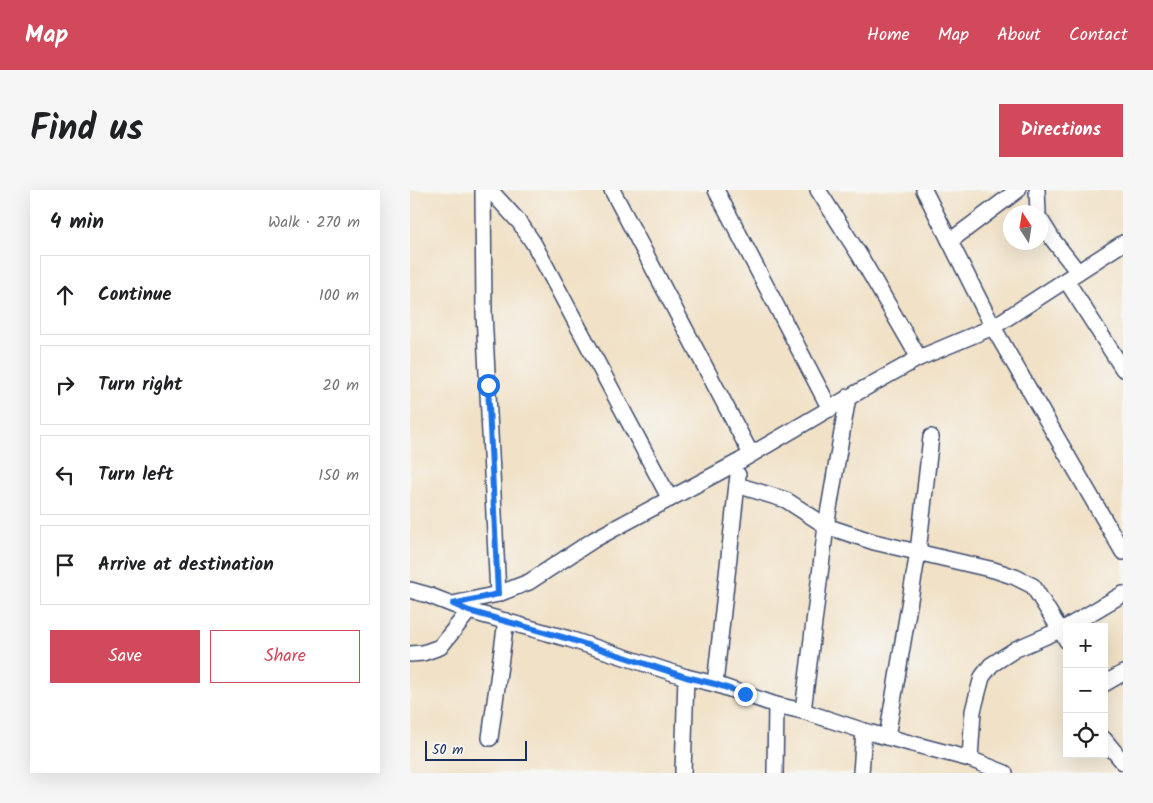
<!DOCTYPE html>
<html lang="en">
<head>
<meta charset="utf-8">
<style>
	:root { --surface:#fff; --page:#f6f6f6; --text:#202124; --muted:#757577; --line:#e0e0e0; --accent:#d1495b }
	body { margin:0; font-family:Kalam,sans-serif; background:var(--page); color:var(--text) }
	.controls { position:absolute; right:15px; bottom:15px; display:grid; overflow:hidden; border-radius:0px; box-shadow:0 5px 20px #0002 }
	.controls button { width:45px; height:45px; display:grid; place-items:center; padding:0; border:0; border-bottom:1px solid var(--line); background:var(--surface); color:var(--text); font:25px sans-serif }
	.compass { position:absolute; left:593px; top:15px; width:45px; height:45px; border-radius:50%; background:var(--surface); box-shadow:0 5px 20px #0002; rotate:348deg }
	.scale { position:absolute; left:15px; bottom:12px; width:102px; box-sizing:border-box; padding-left:5px; border:2px solid #1b2f5e; border-top:0; font-size:14px; line-height:18px; white-space:nowrap; color:#1b2f5e; -webkit-text-stroke:4px #f6f6f2; paint-order:stroke }
	.stop { position:absolute; width:15px; height:15px; margin:-11px; border:4px solid #1a73e8; border-radius:50%; background:#fff }
	.stop.end { background:#1a73e8; border-color:#fff; box-shadow:0 1px 5px #0008 }
	.list { margin:0; padding:0; list-style:none }
	h2 { display:flex; justify-content:space-between; align-items:center; height:65px; margin:0; padding:0 20px; font-size:21px }
	h2 small { font-size:16px; font-weight:400; color:var(--muted) }
	.list li { display:grid; grid-template-columns:32px 1fr auto; gap:15px; align-items:center; box-sizing:border-box; height:80px; margin:0 10px 10px; padding:0 10px; border:1px solid var(--line); border-radius:0px }
	.list b { display:block; font-size:19px; white-space:nowrap }
	.list em { font-size:16px; font-style:normal; color:var(--muted) }
	.actions { display:flex; gap:10px; padding:15px 20px }
	.actions a { flex:1; padding:11px 0; border:1px solid var(--accent); border-radius:0px; text-align:center; font-size:18px; color:var(--accent) }
	.actions .main { background:var(--accent); color:#fff }
	.icon { flex:none; width:28px; height:28px; fill:none; stroke:currentColor; stroke-width:2; stroke-linecap:round; stroke-linejoin:round }
	.map { position:relative; flex:none; width:713px; height:583px; overflow:hidden; border-radius:0px }
	header { display:flex; align-items:center; gap:30px; box-sizing:border-box; height:70px; padding:0 25px; background:var(--accent); color:#fff }
	header strong { font-size:24px }
	nav { display:flex; gap:28px; margin-inline-start:auto; font-size:18px }
	.intro { display:flex; align-items:center; justify-content:space-between; box-sizing:border-box; height:120px; padding:0 30px }
	h1 { margin:0; font-size:35px }
	.button { padding:12px 22px; border-radius:0px; background:var(--accent); color:#fff; font-size:18px; font-weight:700 }
	main { display:flex; gap:30px; padding:0 30px }
	aside { flex:1; background:var(--surface); border-radius:0px; box-shadow:0 5px 20px #0002 }
	.map>svg:first-child { display:block }
	.lines { fill:none; stroke-linecap:round; stroke-linejoin:round }
	.minor-casing { stroke:#3b4a6e; stroke-width:18 }
	.minor { stroke:#fff; stroke-width:15 }
	.route { stroke:#1a73e8; stroke-width:6 }
</style>
</head>
<body>
<header>
<strong>Map</strong>
<nav><a>Home</a><a>Map</a><a>About</a><a>Contact</a></nav>
</header>
<div class="intro"><h1>Find us</h1><a class="button">Directions</a></div>
<main>
<aside>
<h2>4 min<small>Walk · 270 m</small></h2>
<ul class="list">
<li><svg class="icon" aria-label="ahead" viewBox="0 0 24 24"><path d="M12 20V5M6 11l6-6 6 6"/></svg><div><b>Continue</b></div><em>100 m</em></li>
<li><svg class="icon" aria-label="right" viewBox="0 0 24 24"><path d="M7 20v-9h11M14 6l5 5-5 5"/></svg><div><b>Turn right</b></div><em>20 m</em></li>
<li><svg class="icon" aria-label="left" viewBox="0 0 24 24"><path d="M17 20v-9H6M10 6l-5 5 5 5"/></svg><div><b>Turn left</b></div><em>150 m</em></li>
<li><svg class="icon" aria-label="arrive" viewBox="0 0 24 24"><path d="M6 21V4h12l-3 4 3 4H6"/></svg><div><b>Arrive at destination</b></div></li>
</ul>
<div class="actions"><a class="main">Save</a><a>Share</a></div>
</aside>
<div class="map">
<svg width="713" height="583" viewBox="0 0 713 583">
	<rect width="100%" height="100%" fill="#f6f6f2"/>
	<filter id="ink" filterUnits="userSpaceOnUse"><feTurbulence type="fractalNoise" baseFrequency=".02" numOctaves="2"/><feDisplacementMap in="SourceGraphic" scale="10" xChannelSelector="R" yChannelSelector="G"/><feConvolveMatrix kernelMatrix="1 2 1 2 8 2 1 2 1" color-interpolation-filters="sRGB"/></filter>
	<filter id="wash" filterUnits="userSpaceOnUse"><feTurbulence type="fractalNoise" baseFrequency=".0096" numOctaves="4" result="noise"/><feDisplacementMap in="SourceGraphic" scale="20" xChannelSelector="R" yChannelSelector="G"/><feGaussianBlur stdDeviation="1.12" result="paint"/><feColorMatrix in="noise" values="0 0 0 0 0 0 0 0 0 0 0 0 0 0 0 0 0 1.4 0 .05"/><feComposite in="paint" operator="in"/></filter>
	<g filter="url(#wash)">
		<rect width="100%" height="100%" fill="#f1e1c6"/>
	</g>
	<g filter="url(#ink)">
		<g class="lines">
			<defs>
				<g id="minor">
					<path d="M73 0 74 123 88 404"/>
					<path d="M80 0 110 33 124 54 260 309"/>
					<path d="M202 0 341 264"/>
					<path d="M306 0 420 219"/>
					<path d="M408 0 450 66 509 168"/>
					<path d="M514 0 583 137 713 362"/>
					<path d="M627 0 628 22"/>
					<path d="M630 29 643 50 668 82"/>
					<path d="M540 51 608 0"/>
					<path d="M656 90 713 179"/>
					<path d="M327 295 376 310 416 336 464 352 584 380 605 387 623 396 657 451"/>
					<path d="M0 400 18 405 59 421 159 449 276 487 305 494 366 515 393 521 454 541 560 569 595 583"/>
					<path d="M43 414 88 404 119 392 185 349 330 271 448 202 509 168 583 137 713 53"/>
					<path d="M657 437 713 404"/>
					<path d="M0 464 13 463 30 457 59 421"/>
					<path d="M305 494 328 285"/>
					<path d="M694 494 713 483"/>
					<path d="M393 521 416 336 438 207"/>
					<path d="M477 547 508 362 521 247"/>
					<path d="M80 548 96 431"/>
					<path d="M694 549 713 572"/>
					<path d="M560 569 563 521 572 487 581 475 606 459 657 437"/>
					<path d="M273 583 276 487"/>
					<path d="M365 583 366 515"/>
					<path d="M451 583 454 541"/>
				</g>
			</defs>
			<!-- minor casing -->
			<use href="#minor" class="minor-casing"/>
			<!-- minor -->
			<use href="#minor" class="minor"/>
		</g>
	</g>
	<g class="lines" filter="url(#ink)">
		<!-- route -->
		<path class="route" d="M78 195 88 404 43 414 59 421 159 449 276 487 305 494 335 504"/>
	</g>
</svg>
<div class="controls">
<button>+</button>
<button>−</button>
<button><svg class="icon" aria-label="locate" viewBox="0 0 24 24"><circle cx="12" cy="12" r="6"/><path d="M12 2v4M12 18v4M2 12h4M18 12h4"/></svg></button>
</div>
<svg class="compass" viewBox="-18 -18 36 36"><path d="M0-13l5 13h-10z" fill="#e53935"/><path d="M0 13l5-13h-10z" fill="#757577"/></svg>
<div class="scale">50 m</div>
<div class="stop" style="left:78px;top:195px"></div>
<div class="stop end" style="left:335px;top:504px"></div>
</div>
</main>
</body>
</html>
